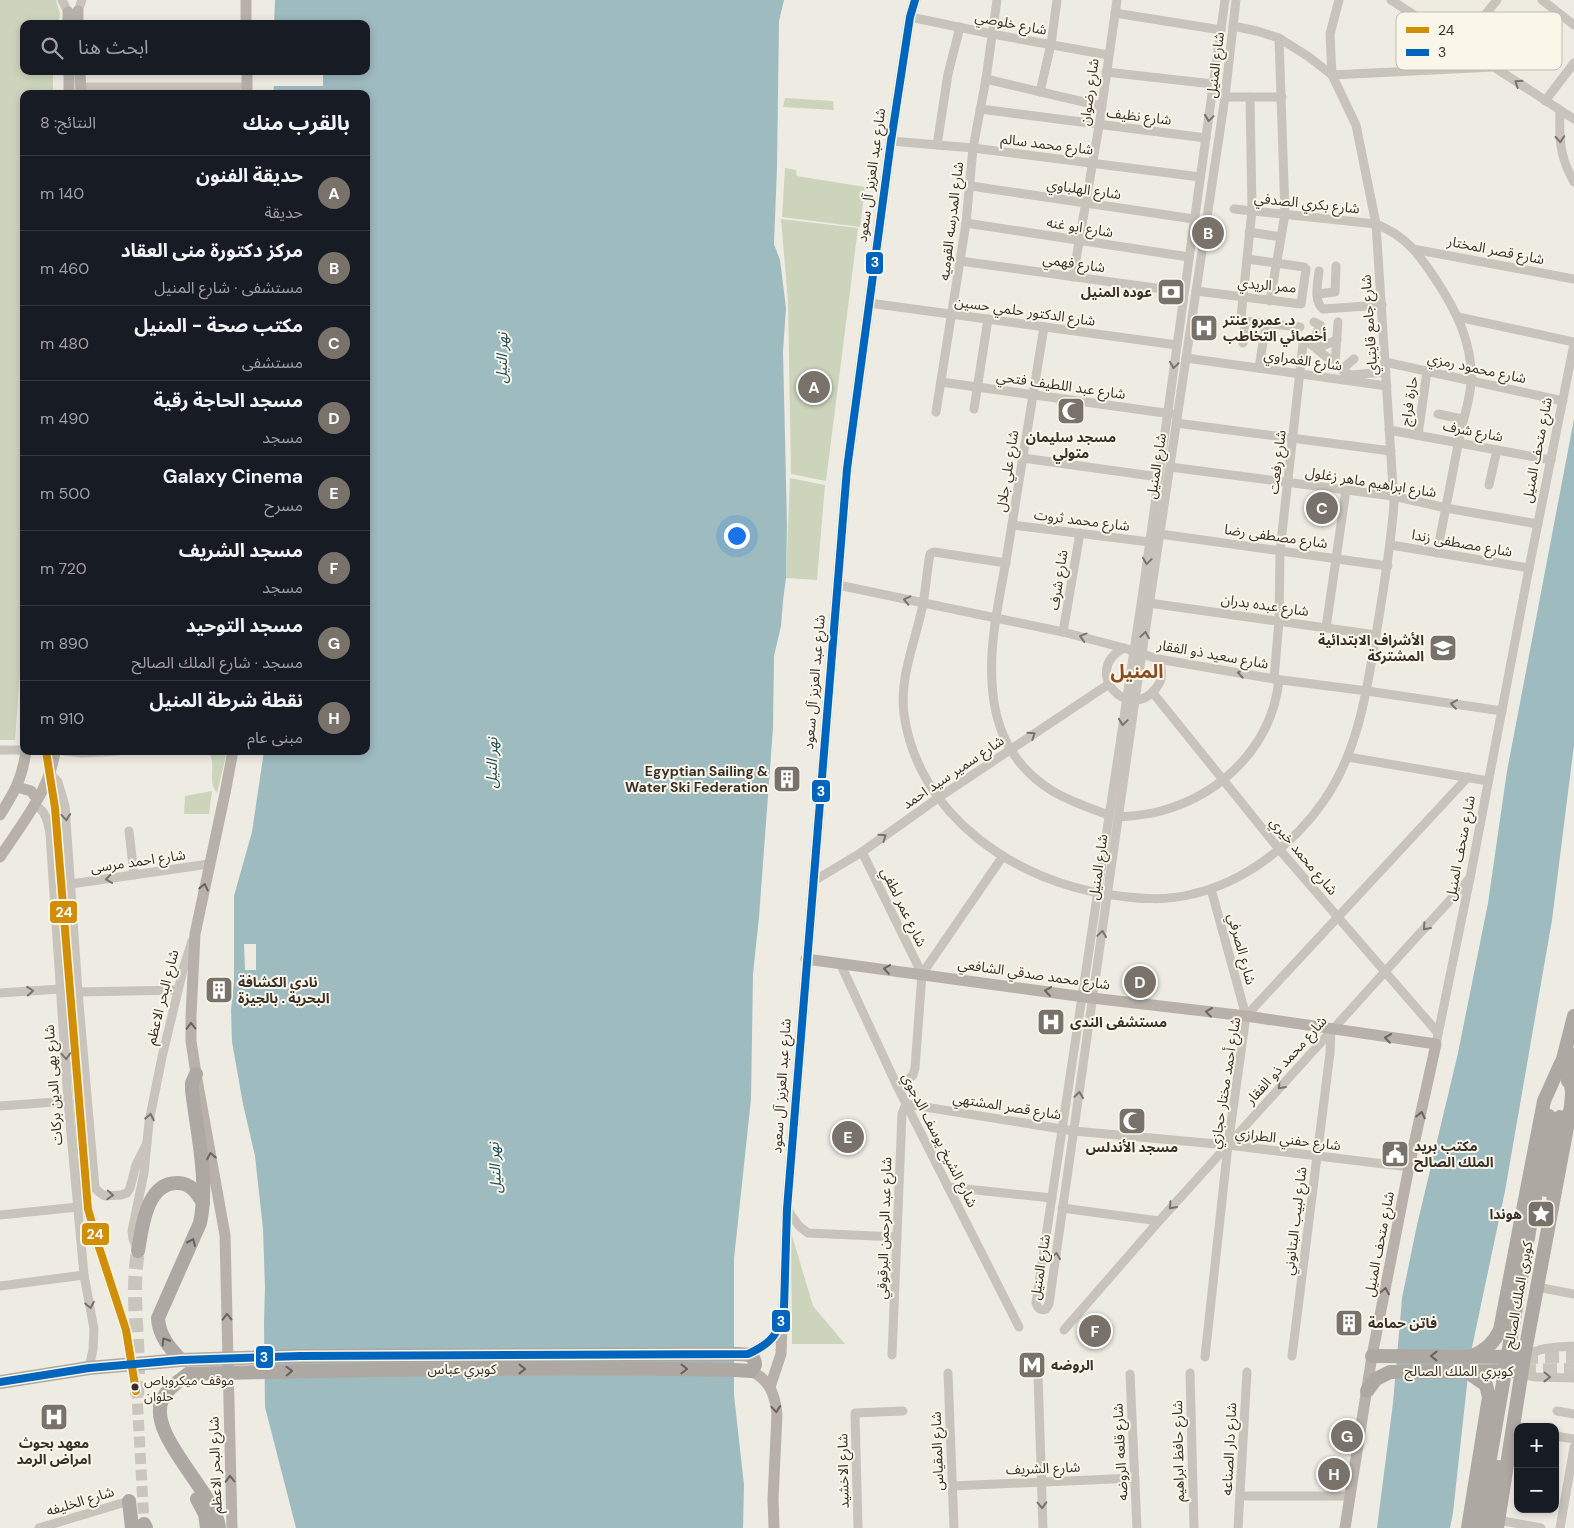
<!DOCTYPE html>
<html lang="ar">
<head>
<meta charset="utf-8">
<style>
	:root { --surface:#171b24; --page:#242831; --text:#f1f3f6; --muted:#9ea1a6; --line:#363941; --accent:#78726a }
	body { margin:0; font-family:"DM Sans","Noto Sans Arabic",sans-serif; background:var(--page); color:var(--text); direction:rtl }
	.controls { position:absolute; right:15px; bottom:15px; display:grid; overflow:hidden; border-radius:10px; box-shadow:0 2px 8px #0003 }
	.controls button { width:45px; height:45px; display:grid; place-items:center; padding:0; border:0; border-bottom:1px solid var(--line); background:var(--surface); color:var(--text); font:25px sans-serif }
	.you { position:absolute; left:736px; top:535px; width:18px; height:18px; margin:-12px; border:4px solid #fff; border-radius:50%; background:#1a73e8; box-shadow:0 0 0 8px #1a73e833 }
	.badge { display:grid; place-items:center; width:32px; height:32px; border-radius:50%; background:var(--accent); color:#fff; font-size:16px; font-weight:700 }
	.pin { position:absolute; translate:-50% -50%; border:2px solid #fff; box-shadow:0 1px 5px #0006 }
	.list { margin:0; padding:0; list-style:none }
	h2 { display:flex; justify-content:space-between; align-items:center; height:65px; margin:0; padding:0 20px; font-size:21px }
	h2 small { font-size:16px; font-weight:400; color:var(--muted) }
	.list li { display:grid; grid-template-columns:32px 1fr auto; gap:15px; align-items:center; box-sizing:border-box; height:75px; padding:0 20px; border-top:1px solid var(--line) }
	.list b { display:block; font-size:19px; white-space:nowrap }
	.list p { margin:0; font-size:16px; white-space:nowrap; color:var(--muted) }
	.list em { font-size:16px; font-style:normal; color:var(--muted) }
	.icon { flex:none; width:28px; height:28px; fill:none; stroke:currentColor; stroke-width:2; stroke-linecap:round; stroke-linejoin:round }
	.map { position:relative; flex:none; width:1574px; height:1528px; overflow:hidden; direction:ltr }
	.search { position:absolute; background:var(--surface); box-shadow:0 2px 8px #0003; left:20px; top:20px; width:350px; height:55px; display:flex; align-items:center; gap:12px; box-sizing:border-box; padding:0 18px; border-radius:10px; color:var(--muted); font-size:19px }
	.panel { position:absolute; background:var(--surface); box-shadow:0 2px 8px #0003; left:20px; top:90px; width:350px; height:665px; border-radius:10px; direction:rtl }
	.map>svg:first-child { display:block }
	.green { fill:#ccd5bc }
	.water { fill:#9ebbc0 }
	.pier { fill:#eeebe3 }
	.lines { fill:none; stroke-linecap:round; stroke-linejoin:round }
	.major-tunnel { stroke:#cac6be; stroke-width:11; stroke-dasharray:11 5.5; stroke-linecap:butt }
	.highway-tunnel { stroke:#cac6be; stroke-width:14; stroke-dasharray:14 7; stroke-linecap:butt }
	.minor { stroke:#c8c3bb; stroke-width:9 }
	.major { stroke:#b7b1aa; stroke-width:11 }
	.highway { stroke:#ada9a2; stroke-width:14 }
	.highway-bridge { stroke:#ada9a2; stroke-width:14 }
	.bus-1-casing { stroke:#faf6ea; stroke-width:11 }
	.bus-2-casing { stroke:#faf6ea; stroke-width:11 }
	.bus-1 { stroke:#d18f08; stroke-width:8 }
	.bus-2 { stroke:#0065bd; stroke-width:8 }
	.oneway { stroke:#79736b }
	.oneway2 { stroke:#6b645d }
	.oneway3 { stroke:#676159 }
	.bus-dot { fill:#393129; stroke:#faf6ea; stroke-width:2 }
	.labels { text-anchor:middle; stroke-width:4; stroke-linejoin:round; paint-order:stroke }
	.bus-label { font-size:13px; fill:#393129; stroke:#faf6ea; text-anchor:start }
	.street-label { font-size:14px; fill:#393129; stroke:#faf6ea }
	.poi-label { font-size:14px; font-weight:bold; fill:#393129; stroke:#faf6ea; text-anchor:start }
	.water-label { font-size:15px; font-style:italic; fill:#1d4d5b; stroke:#faf6ea }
	.district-label { font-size:19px; font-weight:bold; fill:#8a4b20; stroke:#faf6ea }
	.key { fill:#faf6ea; stroke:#c0bbb0; stroke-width:1 }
	.key-label { font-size:14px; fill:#393129 }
	.line-badge { stroke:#faf6ea; stroke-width:2 }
	.badge-label { font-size:14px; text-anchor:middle; font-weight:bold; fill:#fff }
</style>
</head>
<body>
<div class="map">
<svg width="1574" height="1528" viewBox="0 0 1574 1528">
	<rect width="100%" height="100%" fill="#eeebe3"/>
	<!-- green -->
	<g class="green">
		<path d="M0 0H56L60 14 58 24H24V71H53V94H24V615L15 740H0Z"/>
		<path d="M785 98 833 101 834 110 783 107Z"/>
		<path d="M785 168 796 170 797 176 865 187 860 227 782 217Z"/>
		<path d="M781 219 858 228 826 481 791 474 788 301Z"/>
		<path d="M790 478 825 485 817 580 786 578Z"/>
		<path d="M189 751H221L226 756 217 793C207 779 216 769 210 754L200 753 188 755Z"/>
		<path d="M212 791 209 814H184L185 796Z"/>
		<path d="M791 1232 813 1306 845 1344H792Z"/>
	</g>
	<!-- water -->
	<g class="water">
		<path d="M275 0H784L779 21 777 167 774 244 780 260 786 308 783 351 787 525 786 578 783 601 781 626 774 656 773 728 759 917 753 974 751 1099 734 1259V1395L744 1485 743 1528H296L265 1407 264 1321 265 1288 263 1229 255 1156 243 1104 232 1042 231 1010 234 982V896L252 832 264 751H366V94H273L274 86H323V71H366V24H274Z"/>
		<path d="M1574 419V745L1552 920 1505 1191 1470 1357 1453 1513 1450 1528H1377L1393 1403 1402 1298 1417 1225 1458 1053 1488 903 1507 771Z"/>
	</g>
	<!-- pier -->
	<path class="pier" d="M244 944H256V970H245Z"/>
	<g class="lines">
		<!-- major-tunnel -->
		<g class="major-tunnel">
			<path d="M46 751 55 808 63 908"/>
			<path d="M98 1244 126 1330 137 1395 144 1524"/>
		</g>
		<!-- highway-tunnel -->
		<g class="highway-tunnel">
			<path d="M1524 1357 1574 1356"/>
			<path d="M1522 1371 1574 1370"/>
			<path d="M137 1395C141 1346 130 1299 138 1251"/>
		</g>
		<!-- minor -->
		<g class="minor">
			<path d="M62 0 68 12"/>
			<path d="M1225 0 1143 591 1036 1303C1038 1309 1040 1311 1046 1309L1049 1304 1135 700 1225 97 1236 0"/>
			<path d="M1339 0 1330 34 1332 75 1494 67"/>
			<path d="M1391 0 1574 119"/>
			<path d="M1542 0 1574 25"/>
			<path d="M78 11 82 0"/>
			<path d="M1115 13 1221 30"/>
			<path d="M910 17 992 34 1108 55"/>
			<path d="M1461 45 1497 0"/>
			<path d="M1106 72 1213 84"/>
			<path d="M986 79 1101 106"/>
			<path d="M81 87H247"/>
			<path d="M1040 92 1051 44 1057 0"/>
			<path d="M1225 97H1282"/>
			<path d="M1250 97 1252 210 1241 317 1245 321 1300 327"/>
			<path d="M1545 101 1574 63"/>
			<path d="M980 109 1206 138"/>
			<path d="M1560 112C1559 139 1560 158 1574 182"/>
			<path d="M891 141 973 148 1200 177"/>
			<path d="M937 145 948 74 960 27"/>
			<path d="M971 186 1194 219"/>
			<path d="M1234 209 1376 224C1406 236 1419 254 1436 280 1456 310 1473 344 1471 382 1470 402 1461 425 1458 445 1451 481 1444 517 1437 553"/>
			<path d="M966 223 1189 257"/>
			<path d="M1249 232 1281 237"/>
			<path d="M1413 249 1574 279"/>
			<path d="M960 261 1184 292"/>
			<path d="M1319 271C1318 283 1313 301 1323 309L1382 305"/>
			<path d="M1073 277 1099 126 1117 0"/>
			<path d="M1196 291 1301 304 1306 269 1304 267 1247 259"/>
			<path d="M1317 294 1335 292 1336 266"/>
			<path d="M1270 301 1285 214 1279 38"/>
			<path d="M869 303 1177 345"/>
			<path d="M1458 317 1574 342"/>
			<path d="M1044 327C1032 399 1021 471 1009 543 1002 588 989 637 992 682 993 705 999 731 1011 750 1035 789 1069 801 1109 815"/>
			<path d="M1243 343 1245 321"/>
			<path d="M1312 345 1320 325 1314 322"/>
			<path d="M1317 348 1337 340"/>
			<path d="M1186 358 1387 386"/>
			<path d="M1385 362 1563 401"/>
			<path d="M1335 363 1338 322"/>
			<path d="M1259 368 1266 323"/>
			<path d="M1342 369 1354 359"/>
			<path d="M941 382 1172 414"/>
			<path d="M974 409 988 319"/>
			<path d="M936 412 966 223 973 148 986 79 997 0"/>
			<path d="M1438 414 1463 419"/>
			<path d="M1176 423 1391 451"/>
			<path d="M1389 430 1551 460"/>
			<path d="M1418 435 1427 371"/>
			<path d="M1023 458 1159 477"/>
			<path d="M1170 467 1393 496 1446 508 1538 524"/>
			<path d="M1489 485 1497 450"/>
			<path d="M1012 525 1150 542"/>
			<path d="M1160 534 1388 566"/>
			<path d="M1391 545 1529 568"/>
			<path d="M1006 563 934 552 930 554C927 570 926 587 923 604 916 640 899 677 904 714 918 816 1016 882 1112 895 1139 899 1166 901 1193 894 1244 882 1293 845 1323 802 1359 751 1367 689 1377 629 1384 587 1391 545 1394 503L1376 224 1356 125 1332 75 1309 57 1279 38 1257 31 1233 26"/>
			<path d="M838 585 1063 632 1124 648 1158 659 1274 679 1367 691 1502 711"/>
			<path d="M1149 603 1376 635"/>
			<path d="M1326 628 1346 490"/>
			<path d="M1063 632 1080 533"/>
			<path d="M1124 648C1080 671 1129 724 1156 688 1164 679 1162 669 1158 659"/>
			<path d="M1274 679 1279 621 1280 551 1303 344 1306 342 1312 345 1346 373 1351 375 1386 372"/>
			<path d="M1153 693 1279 849 1438 1033"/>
			<path d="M0 750H24"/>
			<path d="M64 751 82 753 119 751"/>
			<path d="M1348 757 1488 781"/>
			<path d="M50 773 58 782 65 806 78 992 95 1188 99 1192 105 1196 121 1195 127 1193 130 1188 136 1165 147 1143"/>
			<path d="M33 805C46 809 48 822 50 834L68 1101 84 1275 94 1329 93 1349 89 1368"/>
			<path d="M1119 817C1133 816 1147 815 1161 811 1223 794 1272 745 1279 680"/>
			<path d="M129 831 134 875"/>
			<path d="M862 852 922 974"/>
			<path d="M812 882 862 852 938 798 1109 684"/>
			<path d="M71 884 209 864"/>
			<path d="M1211 889 1246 1016"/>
			<path d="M840 963 898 1088 1019 1327"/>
			<path d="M78 992 178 990"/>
			<path d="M0 993 60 989"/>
			<path d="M1436 1044 1470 878 1529 568 1574 344"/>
			<path d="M898 1088 913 1075 915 1068 922 974 1003 856"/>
			<path d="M0 1106 68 1101"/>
			<path d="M948 1187 1052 1198"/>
			<path d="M1062 1208 1159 1221"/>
			<path d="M787 1209 799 1226 808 1233 897 1237"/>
			<path d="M0 1215 78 1207"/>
			<path d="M137 1248 133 1239 132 1231 144 1173 149 1122 162 1057 184 966 192 941"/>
			<path d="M0 1286 84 1275"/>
			<path d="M1537 1287 1574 1294"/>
			<path d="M1064 1330 1159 1221 1470 878"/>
			<path d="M892 1355 902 1114 906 1104 1074 1131 1228 1145 1409 1167"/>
			<path d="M1292 1356 1330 1053 1331 1030"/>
			<path d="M1205 1357 1228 1145 1246 1016 1468 777"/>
			<path d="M1524 1357C1539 1347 1556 1347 1574 1346"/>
			<path d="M1522 1371 1530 1376 1536 1377 1574 1378"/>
			<path d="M948 1373 954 1528"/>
			<path d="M1190 1373 1194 1528"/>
			<path d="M1130 1374 1137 1528"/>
			<path d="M1038 1375 1043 1528"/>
			<path d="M1557 1411 1574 1414"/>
			<path d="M1555 1436 1574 1439"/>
			<path d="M952 1486 1135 1478"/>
			<path d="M1240 1496H1351"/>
			<path d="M1498 1520 1541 1528"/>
			<path d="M39 1528 129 1501"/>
			<path d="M858 1528 855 1413 903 1411"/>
			<path d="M1238 1528 1247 1372"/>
			<path d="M1560 1528 1574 1447"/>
		</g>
		<!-- major -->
		<g class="major">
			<path d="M246 0V24"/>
			<path d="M78 11V24"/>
			<path d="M68 12V24"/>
			<path d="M69 71V94"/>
			<path d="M80 71 81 94"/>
			<path d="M247 71V94"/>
			<path d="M17 787 31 791 37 799"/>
			<path d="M0 815C15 791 22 779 26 751"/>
			<path d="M0 857C21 825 50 790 55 751"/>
			<path d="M63 908 86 1192 88 1209 98 1244"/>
			<path d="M806 959 1092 998 1246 1016 1436 1044 1409 1167 1372 1356 1345 1528"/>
			<path d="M748 1354C771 1344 780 1333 784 1308L787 1209 847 469 891 141 910 17 915 0"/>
			<path d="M751 1371C770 1380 775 1395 777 1414L773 1499 774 1528"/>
			<path d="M770 1387 781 1354 782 1323"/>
			<path d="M232 1528 225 1235 196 1074 191 1041V1016L195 934 225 793 233 751"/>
		</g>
		<!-- highway -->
		<g class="highway">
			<path d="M1560 1071 1574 1016"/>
			<path d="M1568 1081 1574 1055"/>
			<path d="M138 1251C142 1228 146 1183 177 1183 191 1183 197 1193 203 1203"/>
			<path d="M1372 1356 1519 1357"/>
			<path d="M1470 1357C1484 1352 1494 1343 1500 1330L1544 1101 1561 1063"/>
			<path d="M181 1360C169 1347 159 1336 158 1318L200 1223C209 1180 197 1133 192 1090V1083L196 1074"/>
			<path d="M735 1370 751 1371 755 1365C755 1354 746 1354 737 1354"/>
			<path d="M1466 1371 1486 1385 1489 1397 1468 1528"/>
			<path d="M188 1374C179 1381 168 1388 163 1398 144 1433 216 1492 219 1528"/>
			<path d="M0 1382 89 1368 181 1360"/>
			<path d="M1367 1391 1376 1379 1390 1372 1515 1371"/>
			<path d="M197 1499 205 1514 207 1528"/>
			<path d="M129 1501 132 1528"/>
			<path d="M144 1524 146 1528"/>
			<path d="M1497 1528 1524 1357 1571 1106 1572 1093 1570 1074"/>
		</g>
		<!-- highway-bridge -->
		<g class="highway-bridge">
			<path d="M1546 1190 1560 1117"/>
			<path d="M181 1360 300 1356 737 1354"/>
			<path d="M188 1374C371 1369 553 1367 735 1370"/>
			<path d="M1478 1528 1549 1116"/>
			<path d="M1488 1528 1498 1467"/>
		</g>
		<defs>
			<path id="bus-1" d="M46 751 55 808 88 1209 98 1244 126 1330 136 1391"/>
			<path id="bus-2" d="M0 1382 89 1368 181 1360 300 1356 748 1354C771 1344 780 1333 784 1308L787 1209 847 469 891 141 910 17 915 0"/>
		</defs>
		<!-- bus-1 casing -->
		<use href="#bus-1" class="bus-1-casing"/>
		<!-- bus-2 casing -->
		<use href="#bus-2" class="bus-2-casing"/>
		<!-- bus-1 -->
		<use href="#bus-1" class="bus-1"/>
		<!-- bus-2 -->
		<use href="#bus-2" class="bus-2"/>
	</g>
	<!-- one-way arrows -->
	<defs><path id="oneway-chevron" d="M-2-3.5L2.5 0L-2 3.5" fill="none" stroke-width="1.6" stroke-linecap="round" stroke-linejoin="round" transform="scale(1.25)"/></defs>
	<g class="oneway">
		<use href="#oneway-chevron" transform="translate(1518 83) rotate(-146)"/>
		<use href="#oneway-chevron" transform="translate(1209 118) rotate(98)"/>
		<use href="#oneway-chevron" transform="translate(1560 139) rotate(86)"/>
		<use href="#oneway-chevron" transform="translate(1174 365) rotate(98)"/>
		<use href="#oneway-chevron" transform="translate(1147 561) rotate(98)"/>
		<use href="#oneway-chevron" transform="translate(907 600) rotate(-167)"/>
		<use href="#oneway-chevron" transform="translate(1145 635) rotate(-82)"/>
		<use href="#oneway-chevron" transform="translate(1083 637) rotate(-165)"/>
		<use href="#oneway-chevron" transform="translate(1241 673) rotate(-170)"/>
		<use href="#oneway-chevron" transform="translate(1454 704) rotate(-172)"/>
		<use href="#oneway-chevron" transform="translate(1123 722) rotate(98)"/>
		<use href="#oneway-chevron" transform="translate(1032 735) rotate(-34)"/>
		<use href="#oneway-chevron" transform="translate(66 817) rotate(85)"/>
		<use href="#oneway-chevron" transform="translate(883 837) rotate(-35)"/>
		<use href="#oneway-chevron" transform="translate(109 879) rotate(172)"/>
		<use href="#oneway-chevron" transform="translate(1426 927) rotate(132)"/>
		<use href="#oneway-chevron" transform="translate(1102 934) rotate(-82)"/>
		<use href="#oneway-chevron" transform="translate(30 991) rotate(-4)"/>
		<use href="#oneway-chevron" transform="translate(66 1056) rotate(86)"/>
		<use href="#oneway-chevron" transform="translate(1281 1086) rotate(132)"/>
		<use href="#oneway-chevron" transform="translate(1079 1095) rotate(-82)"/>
		<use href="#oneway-chevron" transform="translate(150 1117) rotate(-79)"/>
		<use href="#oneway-chevron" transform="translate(110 1195) rotate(3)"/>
		<use href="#oneway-chevron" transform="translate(1172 1206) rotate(132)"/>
		<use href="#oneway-chevron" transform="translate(1056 1256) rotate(-82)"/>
		<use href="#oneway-chevron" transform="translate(90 1305) rotate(79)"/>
		<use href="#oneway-chevron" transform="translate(1547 1377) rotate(1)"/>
		<use href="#oneway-chevron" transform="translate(1042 1505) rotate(88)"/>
	</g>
	<g class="oneway2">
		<use href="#oneway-chevron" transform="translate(204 887) rotate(-78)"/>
		<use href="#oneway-chevron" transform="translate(887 969) rotate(-172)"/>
		<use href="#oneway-chevron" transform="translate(1048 991) rotate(-172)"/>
		<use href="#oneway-chevron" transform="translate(1209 1012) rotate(-173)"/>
		<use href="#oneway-chevron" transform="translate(191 1026) rotate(-91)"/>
		<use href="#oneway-chevron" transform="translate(1388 1038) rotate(-172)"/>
		<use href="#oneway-chevron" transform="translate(1421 1115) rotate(-78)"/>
		<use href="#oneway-chevron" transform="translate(211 1156) rotate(-101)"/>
		<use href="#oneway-chevron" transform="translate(1385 1291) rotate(-79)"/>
		<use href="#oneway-chevron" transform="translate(227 1317) rotate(-91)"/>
		<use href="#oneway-chevron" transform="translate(776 1409) rotate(85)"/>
		<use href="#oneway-chevron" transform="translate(230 1479) rotate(-92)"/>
	</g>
	<g class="oneway3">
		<use href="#oneway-chevron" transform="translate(192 1242) rotate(-66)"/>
		<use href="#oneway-chevron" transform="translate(165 1341) rotate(-123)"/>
		<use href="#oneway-chevron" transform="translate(1434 1356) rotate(-180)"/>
		<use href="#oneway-chevron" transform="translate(522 1369)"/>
		<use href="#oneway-chevron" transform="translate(684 1369) rotate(1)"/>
		<use href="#oneway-chevron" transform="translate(289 1371) rotate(-2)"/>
	</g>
	<!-- icons -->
	<defs>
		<symbol id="bank-square" viewBox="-11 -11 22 22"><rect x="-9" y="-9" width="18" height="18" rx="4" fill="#78726a" stroke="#faf6ea"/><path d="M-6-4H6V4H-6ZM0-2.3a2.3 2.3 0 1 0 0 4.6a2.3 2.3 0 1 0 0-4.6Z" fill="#fff"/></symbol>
		<symbol id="hospital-square" viewBox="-11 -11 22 22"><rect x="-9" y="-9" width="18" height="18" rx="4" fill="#78726a" stroke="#faf6ea"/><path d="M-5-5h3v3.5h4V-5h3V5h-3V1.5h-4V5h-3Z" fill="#fff"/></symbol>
		<symbol id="mosque-square" viewBox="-11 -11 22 22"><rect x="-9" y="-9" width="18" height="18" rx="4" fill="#78726a" stroke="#faf6ea"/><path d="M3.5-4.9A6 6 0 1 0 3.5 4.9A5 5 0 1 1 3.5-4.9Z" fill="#fff"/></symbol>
		<symbol id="school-square" viewBox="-11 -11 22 22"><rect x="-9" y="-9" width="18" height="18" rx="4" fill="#78726a" stroke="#faf6ea"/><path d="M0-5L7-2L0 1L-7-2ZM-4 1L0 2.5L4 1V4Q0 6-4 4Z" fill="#fff"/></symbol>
		<symbol id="building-square" viewBox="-11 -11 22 22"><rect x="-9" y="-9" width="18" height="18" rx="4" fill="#78726a" stroke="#faf6ea"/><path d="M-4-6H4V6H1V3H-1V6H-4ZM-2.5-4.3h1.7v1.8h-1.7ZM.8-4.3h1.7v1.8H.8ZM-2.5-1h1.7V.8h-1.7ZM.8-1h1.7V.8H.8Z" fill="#fff"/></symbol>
		<symbol id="civic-square" viewBox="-11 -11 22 22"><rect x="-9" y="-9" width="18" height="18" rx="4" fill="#78726a" stroke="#faf6ea"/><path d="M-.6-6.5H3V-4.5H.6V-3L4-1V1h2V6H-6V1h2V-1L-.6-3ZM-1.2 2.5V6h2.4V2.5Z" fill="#fff"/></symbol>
		<symbol id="sight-square" viewBox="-11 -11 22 22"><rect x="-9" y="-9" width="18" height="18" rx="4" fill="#78726a" stroke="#faf6ea"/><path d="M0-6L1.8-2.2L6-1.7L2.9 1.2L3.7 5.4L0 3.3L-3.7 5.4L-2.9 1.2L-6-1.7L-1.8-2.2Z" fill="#fff"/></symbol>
		<symbol id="metro-square" viewBox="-11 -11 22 22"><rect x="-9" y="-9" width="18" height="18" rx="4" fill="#78726a" stroke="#faf6ea"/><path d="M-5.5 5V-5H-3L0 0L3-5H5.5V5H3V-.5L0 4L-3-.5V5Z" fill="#fff"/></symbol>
	</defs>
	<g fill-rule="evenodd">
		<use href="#bank-square" x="1155" y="276" width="32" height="32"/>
		<use href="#hospital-square" x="1188" y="312" width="32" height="32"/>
		<use href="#mosque-square" x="1055" y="395" width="32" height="32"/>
		<use href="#school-square" x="1427" y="632" width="32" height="32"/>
		<use href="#building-square" x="771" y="763" width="32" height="32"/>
		<use href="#building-square" x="203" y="974" width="32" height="32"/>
		<use href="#hospital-square" x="1035" y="1006" width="32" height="32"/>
		<use href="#mosque-square" x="1116" y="1105" width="32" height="32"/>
		<use href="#civic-square" x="1379" y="1138" width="32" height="32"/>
		<use href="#sight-square" x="1525" y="1198" width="32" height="32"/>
		<use href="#building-square" x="1333" y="1307" width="32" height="32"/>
		<use href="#metro-square" x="1016" y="1349" width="32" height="32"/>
		<use href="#hospital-square" x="38" y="1401" width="32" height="32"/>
	</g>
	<!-- markers -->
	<circle class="bus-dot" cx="135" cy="1387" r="4.5"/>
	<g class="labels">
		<!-- bus labels -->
		<g class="bus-label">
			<text x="144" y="1385">موقف ميكروباص<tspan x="144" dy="16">حلوان</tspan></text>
		</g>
		<!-- street labels -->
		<g class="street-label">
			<text transform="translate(1011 23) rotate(11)" y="5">شارع خلوصي</text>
			<text transform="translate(1215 65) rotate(-83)" y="5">شارع المنيل</text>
			<text transform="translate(1089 92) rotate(-82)" y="5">شارع رضوان</text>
			<text transform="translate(1139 116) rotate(7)" y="5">شارع نظيف</text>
			<text transform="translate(1047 144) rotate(7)" y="5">شارع محمد سالم</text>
			<text transform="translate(871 175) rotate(-82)" y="5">شارع عبد العزيز آل سعود</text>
			<text transform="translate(1084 189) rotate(8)" y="5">شارع الهلباوي</text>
			<text transform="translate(1307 203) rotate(6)" y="5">شارع بكري الصدفي</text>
			<text transform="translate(951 221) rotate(-83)" y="5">شارع المدرسه القوميه</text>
			<text transform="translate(1080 227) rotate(9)" y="5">شارع ابو غنه</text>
			<text transform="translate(1496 250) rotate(11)" y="5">شارع قصر المختار</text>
			<text transform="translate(1074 263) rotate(8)" y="5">شارع فهمي</text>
			<text transform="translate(1267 285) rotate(5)" y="5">ممر الريدي</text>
			<text transform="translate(1025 311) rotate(8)" y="5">شارع الدكتور حلمي حسين</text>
			<text transform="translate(1369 325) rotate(-94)" y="5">شارع جامع قايتباي</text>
			<text transform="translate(1303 360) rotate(8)" y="5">شارع الغمراوي</text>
			<text transform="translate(1477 368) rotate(12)" y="5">شارع محمود رمزي</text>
			<text transform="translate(1061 385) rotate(8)" y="5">شارع عبد اللطيف فتحي</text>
			<text transform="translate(1409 401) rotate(-81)" y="5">حارة فراج</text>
			<text transform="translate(1473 431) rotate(11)" y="5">شارع شرف</text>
			<text transform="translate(1537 450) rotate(-79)" y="5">شارع متحف المنيل</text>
			<text transform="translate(1277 462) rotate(-83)" y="5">شارع رفعت</text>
			<text transform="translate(1156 466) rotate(-81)" y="5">شارع المنيل</text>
			<text transform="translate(1007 471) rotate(-81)" y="5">شارع علي جلال</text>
			<text transform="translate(1371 482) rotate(9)" y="5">شارع ابراهيم ماهر زغلول</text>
			<text transform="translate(1082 520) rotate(7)" y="5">شارع محمد ثروت</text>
			<text transform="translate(1276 536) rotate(8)" y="5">شارع مصطفى رضا</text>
			<text transform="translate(1462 543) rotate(10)" y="5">شارع مصطفى زندا</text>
			<text transform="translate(1058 580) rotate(-81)" y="5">شارع شرف</text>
			<text transform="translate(1265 605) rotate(8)" y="5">شارع عبده بدران</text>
			<text transform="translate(1213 654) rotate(10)" y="5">شارع سعيد ذو الفقار</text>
			<text transform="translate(814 682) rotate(-85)" y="5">شارع عبد العزيز آل سعود</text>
			<text transform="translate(953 772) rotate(-34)" y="5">شارع سمير سيد احمد</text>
			<text transform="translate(1460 848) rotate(-79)" y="5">شارع متحف المنيل</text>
			<text transform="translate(1304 856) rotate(50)" y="5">شارع محمد خيري</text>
			<text transform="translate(138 861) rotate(-8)" y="5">شارع احمد مرسى</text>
			<text transform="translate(1098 867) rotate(-82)" y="5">شارع المنيل</text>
			<text transform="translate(904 907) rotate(64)" y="5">شارع عمر لطفي</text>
			<text transform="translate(1242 949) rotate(75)" y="5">شارع الصرفي</text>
			<text transform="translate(1034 974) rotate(8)" y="5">شارع محمد صدقي الشافعي</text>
			<text transform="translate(162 997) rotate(-76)" y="5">شارع البحر الاعظم</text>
			<text transform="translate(1286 1060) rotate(-48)" y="5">شارع محمد ذو الفقار</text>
			<text transform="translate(1225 1083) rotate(-81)" y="5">شارع أحمد مختار حجازي</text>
			<text transform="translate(53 1085) rotate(-94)" y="5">شارع بهى الدين بركات</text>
			<text transform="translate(781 1086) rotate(-86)" y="5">شارع عبد العزيز آل سعود</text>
			<text transform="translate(1007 1106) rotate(9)" y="5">شارع قصر المشتهي</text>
			<text transform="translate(1288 1139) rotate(7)" y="5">شارع حفني الطرازي</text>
			<text transform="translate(940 1140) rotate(63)" y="5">شارع الشيخ يوسف الدجوي</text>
			<text transform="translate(1295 1221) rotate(-83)" y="5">شارع لبيب البتانوني</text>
			<text transform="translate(884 1228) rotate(-88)" y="5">شارع عبد الرحمن البرقوقي</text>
			<text transform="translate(1379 1244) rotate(-79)" y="5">شارع متحف المنيل</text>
			<text transform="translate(1040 1267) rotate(-81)" y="5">شارع المنيل</text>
			<text transform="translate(1518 1295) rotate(-80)" y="5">كوبرى الملك الصالح</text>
			<text x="462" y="1374">كوبري عباس</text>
			<text x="1459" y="1376">كوبري الملك الصالح</text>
			<text transform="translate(1229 1449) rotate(-87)" y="5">شارع دار الصناعه</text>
			<text transform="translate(937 1451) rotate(-92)" y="5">شارع المقياس</text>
			<text transform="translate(1178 1451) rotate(-91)" y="5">شارع حافظ ابراهيم</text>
			<text transform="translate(1120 1452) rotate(-93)" y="5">شارع قلعه الروضه</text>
			<text transform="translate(215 1465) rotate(-92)" y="5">شارع البحر الاعظم</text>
			<text transform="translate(1043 1468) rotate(-2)" y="5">شارع الشريف</text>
			<text transform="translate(843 1471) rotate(-91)" y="5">شارع الاخشيد</text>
			<text transform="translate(80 1501) rotate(-17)" y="5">شارع الخليفه</text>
		</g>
		<!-- poi labels -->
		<g class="poi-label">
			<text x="1152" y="297" text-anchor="end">عوده المنيل</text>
			<text x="1223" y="325">د. عمرو عنتر<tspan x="1223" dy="16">أخصائي التخاطب</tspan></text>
			<text x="1071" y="442" text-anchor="middle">مسجد سليمان<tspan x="1071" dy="16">متولي</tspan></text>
			<text x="1424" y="645" text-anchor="end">الأشراف الابتدائية<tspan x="1424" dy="16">المشتركة</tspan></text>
			<text x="768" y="776" text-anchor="end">Egyptian Sailing &amp;<tspan x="768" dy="16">Water Ski Federation</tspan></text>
			<text x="238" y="987">نادى الكشافة<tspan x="238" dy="16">البحرية . بالجيزة</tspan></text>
			<text x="1070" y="1027">مستشفى الندى</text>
			<text x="1414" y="1151">مكتب بريد<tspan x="1414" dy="16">الملك الصالح</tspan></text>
			<text x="1132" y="1152" text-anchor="middle">مسجد الأندلس</text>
			<text x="1522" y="1219" text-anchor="end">هوندا</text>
			<text x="1368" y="1328">فاتن حمامة</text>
			<text x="1051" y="1370">الروضه</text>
			<text x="54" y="1448" text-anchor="middle">معهد بحوث<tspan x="54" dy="16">امراض الرمد</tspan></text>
		</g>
		<!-- water labels -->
		<g class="water-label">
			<text transform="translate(502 358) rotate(-89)" y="5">نهر النيل</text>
			<text transform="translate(492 763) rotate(-89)" y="5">نهر النيل</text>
			<text transform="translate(495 1168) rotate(-93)" y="5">نهر النيل</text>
		</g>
		<!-- district labels -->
		<g class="district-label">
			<text x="1137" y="678">المنيل</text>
		</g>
	</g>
	<!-- legend -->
	<rect x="1396" y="12" width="166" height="58" rx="8" class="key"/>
	<rect x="1406" y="27" width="23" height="6" fill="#d18f08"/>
	<rect x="1406" y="49" width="23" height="7" fill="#0065bd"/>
	<g class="key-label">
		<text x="1438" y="35">24</text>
		<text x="1438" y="57">3</text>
	</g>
	<g class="line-badge">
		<rect x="865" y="251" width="19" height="24" rx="5" fill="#0065bd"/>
		<rect x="811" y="779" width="20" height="24" rx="5" fill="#0065bd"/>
		<rect x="49" y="900" width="29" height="24" rx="5" fill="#d18f08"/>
		<rect x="81" y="1222" width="29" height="24" rx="5" fill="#d18f08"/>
		<rect x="771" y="1309" width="20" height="24" rx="5" fill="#0065bd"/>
		<rect x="255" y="1345" width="19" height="24" rx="5" fill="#0065bd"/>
	</g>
	<g class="badge-label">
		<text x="875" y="267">3</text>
		<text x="821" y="796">3</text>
		<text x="64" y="917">24</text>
		<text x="95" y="1239">24</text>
		<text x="781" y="1326">3</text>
		<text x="264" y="1362">3</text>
	</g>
</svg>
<div class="controls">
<button>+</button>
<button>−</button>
</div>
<div class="you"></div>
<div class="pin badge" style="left:814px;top:387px">A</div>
<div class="pin badge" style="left:1208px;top:233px">B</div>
<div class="pin badge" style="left:1322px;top:508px">C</div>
<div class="pin badge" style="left:1140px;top:982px">D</div>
<div class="pin badge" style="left:848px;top:1137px">E</div>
<div class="pin badge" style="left:1095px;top:1331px">F</div>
<div class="pin badge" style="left:1347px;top:1436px">G</div>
<div class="pin badge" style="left:1334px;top:1474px">H</div>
<div class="search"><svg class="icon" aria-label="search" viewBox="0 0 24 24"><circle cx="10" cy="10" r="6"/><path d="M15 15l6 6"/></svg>ابحث هنا</div>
<section class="panel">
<h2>بالقرب منك<small>النتائج: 8</small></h2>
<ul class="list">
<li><span class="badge">A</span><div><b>حديقة الفنون</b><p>حديقة</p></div><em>140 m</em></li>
<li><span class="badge">B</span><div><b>مركز دكتورة منى العقاد</b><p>مستشفى · شارع المنيل</p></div><em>460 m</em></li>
<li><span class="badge">C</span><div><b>مكتب صحة - المنيل</b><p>مستشفى</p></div><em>480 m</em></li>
<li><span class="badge">D</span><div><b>مسجد الحاجة رقية</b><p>مسجد</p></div><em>490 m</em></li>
<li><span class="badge">E</span><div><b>Galaxy Cinema</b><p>مسرح</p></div><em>500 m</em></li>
<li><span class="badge">F</span><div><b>مسجد الشريف</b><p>مسجد</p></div><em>720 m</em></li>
<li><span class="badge">G</span><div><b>مسجد التوحيد</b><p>مسجد · شارع الملك الصالح</p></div><em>890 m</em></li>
<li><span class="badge">H</span><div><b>نقطة شرطة المنيل</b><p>مبنى عام</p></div><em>910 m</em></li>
</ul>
</section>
</div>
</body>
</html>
